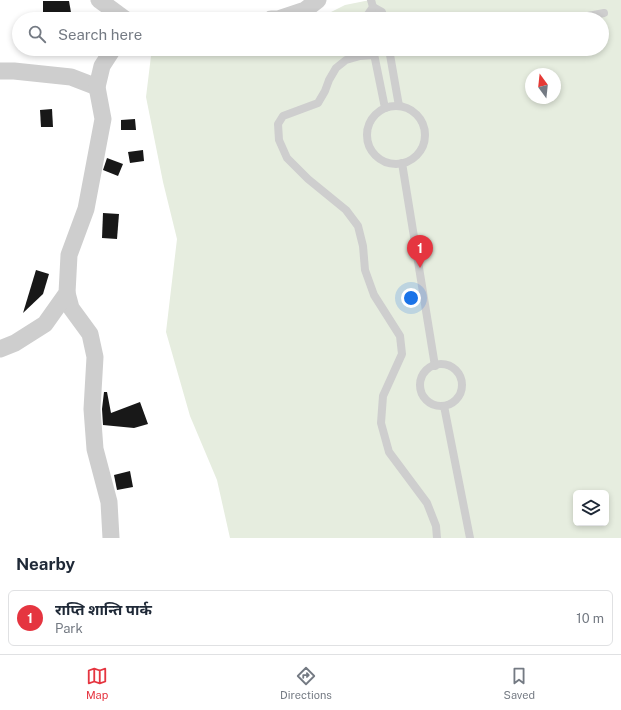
<!DOCTYPE html>
<html lang="en">
<head>
<meta charset="utf-8">
<style>
	:root { --surface:#fff; --page:#f6f6f7; --text:#1f2937; --muted:#747a83; --line:#e0e1e3; --accent:#e53540 }
	body { margin:0; font-family:"Public Sans","Noto Sans Devanagari",sans-serif; background:var(--page); color:var(--text) }
	.controls { position:absolute; right:12px; bottom:12px; display:grid; overflow:hidden; border-radius:6px; box-shadow:0 2px 6px #0003 }
	.controls button { width:36px; height:36px; display:grid; place-items:center; padding:0; border:0; border-bottom:1px solid var(--line); background:var(--surface); color:var(--text); font:20px sans-serif }
	.compass { position:absolute; left:525px; top:68px; width:36px; height:36px; border-radius:50%; background:var(--surface); box-shadow:0 2px 6px #0003; rotate:345deg }
	.you { position:absolute; left:411px; top:298px; width:14px; height:14px; margin:-10px; border:3px solid #fff; border-radius:50%; background:#1a73e8; box-shadow:0 0 0 6px #1a73e833 }
	.badge { display:grid; place-items:center; width:26px; height:26px; border-radius:50%; background:var(--accent); color:#fff; font-size:13px; font-weight:700 }
	.pin { position:absolute; translate:-50% -33px; filter:drop-shadow(0 1px 2px #0008) }
	.pin::after { content:''; position:absolute; top:21px; width:14px; height:12px; background:inherit; clip-path:polygon(0 0,100% 0,50% 100%) }
	.list { margin:0; padding:0; list-style:none }
	h2 { display:flex; justify-content:space-between; align-items:center; height:52px; margin:0; padding:0 16px; font-size:17px }
	h2 small { font-size:13px; font-weight:400; color:var(--muted) }
	.list li { display:grid; grid-template-columns:26px 1fr auto; gap:12px; align-items:center; box-sizing:border-box; height:56px; margin:0 8px 8px; padding:0 8px; border:1px solid var(--line); border-radius:6px }
	.list b { display:block; font-size:15px; white-space:nowrap }
	.list p { margin:0; font-size:13px; white-space:nowrap; color:var(--muted) }
	.list em { font-size:13px; font-style:normal; color:var(--muted) }
	.icon { flex:none; width:22px; height:22px; fill:none; stroke:currentColor; stroke-width:2; stroke-linecap:round; stroke-linejoin:round }
	.map { position:relative; flex:none; width:621px; height:538px; overflow:hidden }
	.search { position:absolute; background:var(--surface); box-shadow:0 2px 6px #0003; left:12px; right:12px; top:12px; height:44px; display:flex; align-items:center; gap:10px; box-sizing:border-box; padding:0 14px; border-radius:22px; color:var(--muted); font-size:15px }
	.sheet { height:116px; background:var(--surface) }
	nav { display:flex; justify-content:space-around; align-items:center; box-sizing:border-box; height:56px; border-top:1px solid var(--line); background:var(--surface); font-size:11px; color:var(--muted) }
	nav a { display:grid; justify-items:center; gap:2px }
	nav .on { color:var(--accent) }
	.map>svg:first-child { display:block }
	.green { fill:#e6eddf; fill-rule:evenodd }
	.building { fill:#181818 }
	.lines { fill:none; stroke-linecap:round; stroke-linejoin:round }
	.lane { stroke:#cecece; stroke-width:8 }
	.street { stroke:#cecece; stroke-width:17 }
</style>
</head>
<body>
<div class="map">
<svg width="621" height="538" viewBox="0 0 621 538">
	<rect width="100%" height="100%" fill="#fff"/>
	<!-- green -->
	<path class="green" d="M370 0H621V538H230L217 480 190 416 166 332 177 239 163 182 146 97 151 56 179 49H602V19H317L345 5ZM531 74H555V98H531ZM576 493H606V523H576Z"/>
	<!-- building -->
	<g class="building">
		<path d="M43 1H69L72 18H43Z"/>
		<path d="M52 109 53 127H41L40 110Z"/>
		<path d="M135 119 136 130H121V120Z"/>
		<path d="M143 150 144 161 130 163 128 152Z"/>
		<path d="M107 158 123 164 118 176 103 170Z"/>
		<path d="M103 213 119 214 117 239 102 238Z"/>
		<path d="M36 270 49 274 43 294 23 313Z"/>
		<path d="M104 392H107L111 413 140 402 148 424 134 428 103 425 102 409Z"/>
		<path d="M130 471 133 487 117 490 114 475Z"/>
	</g>
	<g class="lines">
		<!-- lane -->
		<g class="lane">
			<path d="M373 7 382 12 384 19"/>
			<path d="M367 19 366 17 373 7 371 0"/>
			<path d="M572 19 604 13"/>
			<path d="M373 49 385 108"/>
			<path d="M389 49 399 106"/>
			<path d="M389 52 408 49"/>
			<path d="M374 55 360 56 346 60 336 68 329 80 325 91 318 103 283 116 278 124 279 140 287 158 308 179 346 210 358 226 363 246 365 270 374 295 400 336 402 354 383 396 381 423 389 452 427 503 436 526 437 538"/>
			<circle cx="396" cy="135" r="29"/>
			<path d="M402 163 435 366"/>
			<circle cx="441" cy="385" r="21"/>
			<path d="M444 406 470 538"/>
		</g>
		<!-- street -->
		<g class="street">
			<path d="M99 0 125 19"/>
			<path d="M271 19H278L305 10 318 0"/>
			<path d="M0 71H14L71 77 97 87"/>
			<path d="M67 293 71 308 90 334 95 357 92 409 95 449 109 502 111 538"/>
			<path d="M0 349 15 343 45 324 67 293 69 255 86 209 103 119 97 87 102 66 113 49"/>
		</g>
	</g>
</svg>
<div class="controls">
<button><svg class="icon" aria-label="layers" viewBox="0 0 24 24"><path d="M12 4l9 5-9 5-9-5zM3 14l9 5 9-5"/></svg></button>
</div>
<svg class="compass" viewBox="-18 -18 36 36"><path d="M0-13l5 13h-10z" fill="#e53935"/><path d="M0 13l5-13h-10z" fill="#747a83"/></svg>
<div class="you"></div>
<div class="pin badge" style="left:420px;top:268px">1</div>
<div class="search"><svg class="icon" aria-label="search" viewBox="0 0 24 24"><circle cx="10" cy="10" r="6"/><path d="M15 15l6 6"/></svg>Search here</div>
</div>
<section class="sheet">
<h2>Nearby<small></small></h2>
<ul class="list">
<li><span class="badge">1</span><div><b>राप्ति शान्ति पार्क</b><p>Park</p></div><em>10 m</em></li>
</ul>
</section>
<nav>
<a class="on"><svg class="icon" aria-label="map" viewBox="0 0 24 24"><path d="M3 6l6-2 6 2 6-2v14l-6 2-6-2-6 2zM9 4v14M15 6v14"/></svg>Map</a>
<a><svg class="icon" aria-label="directions" viewBox="0 0 24 24"><path d="M12 3l9 9-9 9-9-9zM9 14v-3h6M13 9l2 2-2 2"/></svg>Directions</a>
<a><svg class="icon" aria-label="saved" viewBox="0 0 24 24"><path d="M7 4h10v16l-5-4-5 4z"/></svg>Saved</a>
</nav>
</body>
</html>
